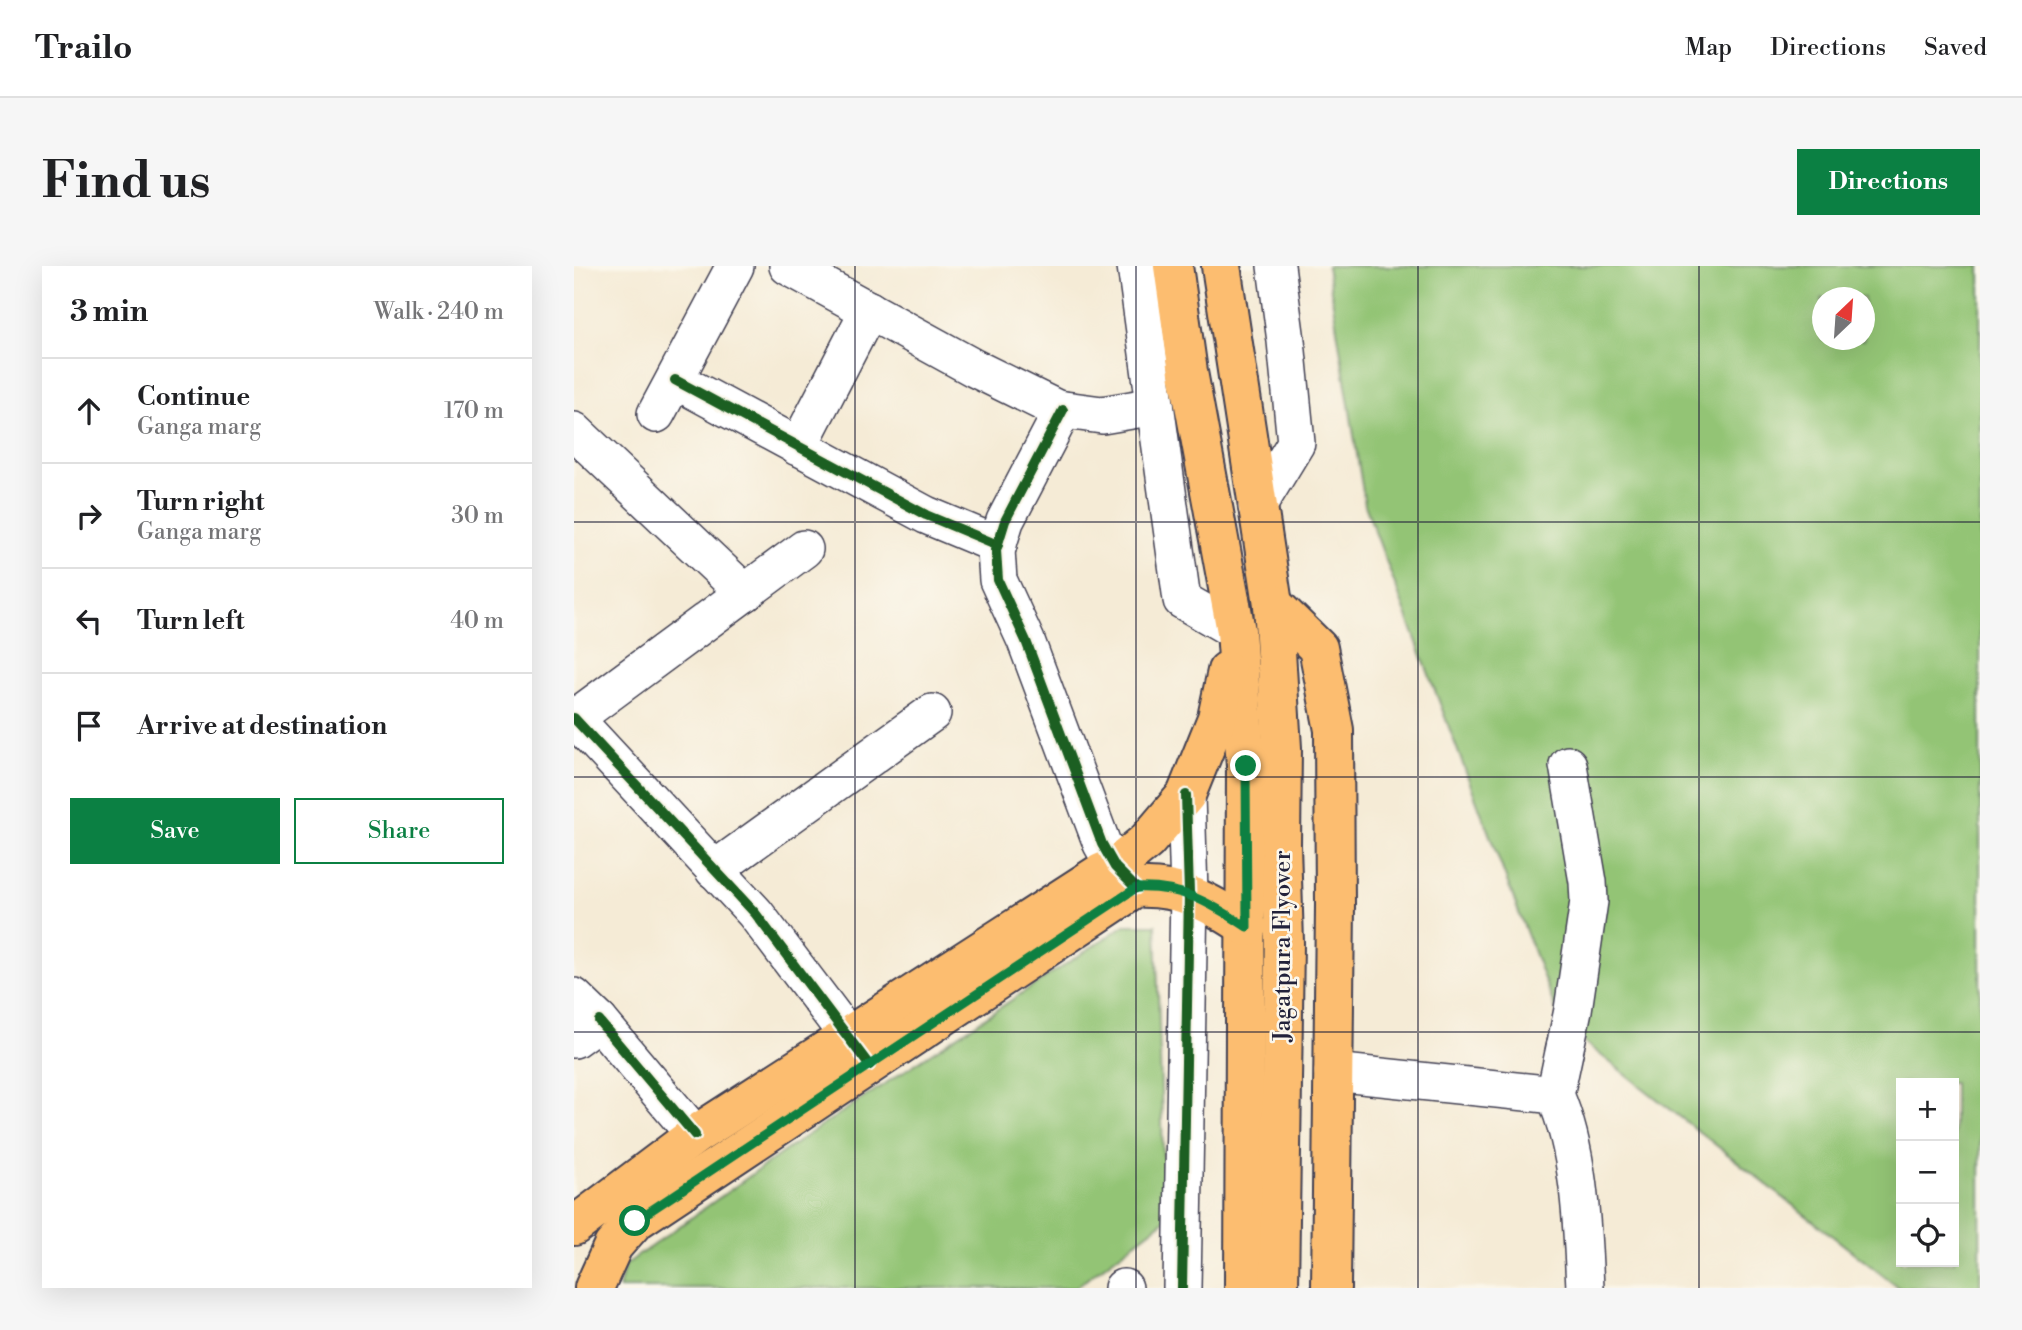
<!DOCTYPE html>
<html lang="en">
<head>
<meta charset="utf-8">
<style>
	:root { --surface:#fff; --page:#f6f6f6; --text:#202124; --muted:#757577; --line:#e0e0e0; --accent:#0b8043 }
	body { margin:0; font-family:"Libre Bodoni",serif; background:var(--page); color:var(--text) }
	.controls { position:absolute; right:21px; bottom:21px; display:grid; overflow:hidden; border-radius:0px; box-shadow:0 7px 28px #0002 }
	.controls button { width:63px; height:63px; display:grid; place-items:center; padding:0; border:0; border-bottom:2px solid var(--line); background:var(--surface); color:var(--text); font:35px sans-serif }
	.compass { position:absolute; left:1238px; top:21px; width:63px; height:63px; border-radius:50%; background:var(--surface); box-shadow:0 7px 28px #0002; rotate:25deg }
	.stop { position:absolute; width:21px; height:21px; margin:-16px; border:5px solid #0b8043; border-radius:50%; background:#fff }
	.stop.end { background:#0b8043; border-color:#fff; box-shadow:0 2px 7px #0008 }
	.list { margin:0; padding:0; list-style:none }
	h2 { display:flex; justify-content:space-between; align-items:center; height:91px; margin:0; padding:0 28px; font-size:30px }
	h2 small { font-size:23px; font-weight:400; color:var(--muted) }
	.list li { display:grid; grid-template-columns:46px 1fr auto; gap:21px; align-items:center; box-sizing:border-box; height:105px; padding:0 28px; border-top:2px solid var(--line) }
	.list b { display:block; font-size:26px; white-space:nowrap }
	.list p { margin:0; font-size:23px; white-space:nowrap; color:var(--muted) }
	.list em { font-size:23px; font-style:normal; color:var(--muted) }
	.actions { display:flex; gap:14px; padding:21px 28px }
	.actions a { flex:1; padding:16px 0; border:2px solid var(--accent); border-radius:0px; text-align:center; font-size:24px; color:var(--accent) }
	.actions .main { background:var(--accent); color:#fff }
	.icon { flex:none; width:38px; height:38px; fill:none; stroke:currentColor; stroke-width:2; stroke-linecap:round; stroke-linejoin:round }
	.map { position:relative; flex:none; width:1406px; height:1022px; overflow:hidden; border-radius:0px }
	header { display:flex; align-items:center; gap:42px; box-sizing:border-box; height:98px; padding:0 35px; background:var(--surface); border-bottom:2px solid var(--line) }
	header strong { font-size:33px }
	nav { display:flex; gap:38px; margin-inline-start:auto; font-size:24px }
	.intro { display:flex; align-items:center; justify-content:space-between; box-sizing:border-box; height:168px; padding:0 42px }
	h1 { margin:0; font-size:49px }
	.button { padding:18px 32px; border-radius:0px; background:var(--accent); color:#fff; font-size:24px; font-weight:700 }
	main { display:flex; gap:42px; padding:0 42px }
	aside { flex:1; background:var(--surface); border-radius:0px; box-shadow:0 7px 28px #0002 }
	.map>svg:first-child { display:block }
	.green { fill:#93c474; stroke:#5a7358; stroke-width:2; fill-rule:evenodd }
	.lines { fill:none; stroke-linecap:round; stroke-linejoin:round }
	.minor-casing { stroke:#424052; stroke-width:40 }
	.major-casing { stroke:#424052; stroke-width:42 }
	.minor { stroke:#fff; stroke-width:37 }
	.major { stroke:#fcbd6f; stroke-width:38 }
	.cycleway-casing { stroke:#fbf7ec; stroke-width:15 }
	.cycleway { stroke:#1b5e20; stroke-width:10 }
	.route { stroke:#0b8043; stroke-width:9 }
	.grid { fill:none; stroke:#22223b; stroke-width:2; stroke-opacity:0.55 }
	.labels { text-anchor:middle; stroke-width:5; stroke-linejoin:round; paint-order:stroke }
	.street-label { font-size:24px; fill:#22223b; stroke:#fbf7ec }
</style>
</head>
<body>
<header>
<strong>Trailo</strong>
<nav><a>Map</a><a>Directions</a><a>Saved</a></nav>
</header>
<div class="intro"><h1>Find us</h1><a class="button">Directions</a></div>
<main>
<aside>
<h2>3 min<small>Walk · 240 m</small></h2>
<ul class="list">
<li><svg class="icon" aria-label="ahead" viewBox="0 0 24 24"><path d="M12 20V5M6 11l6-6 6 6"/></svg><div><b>Continue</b><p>Ganga marg</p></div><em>170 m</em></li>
<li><svg class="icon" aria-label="right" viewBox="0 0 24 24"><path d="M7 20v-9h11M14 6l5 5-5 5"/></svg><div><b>Turn right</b><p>Ganga marg</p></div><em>30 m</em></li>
<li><svg class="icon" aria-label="left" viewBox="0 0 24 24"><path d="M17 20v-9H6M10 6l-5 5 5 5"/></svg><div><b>Turn left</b></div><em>40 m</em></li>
<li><svg class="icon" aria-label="arrive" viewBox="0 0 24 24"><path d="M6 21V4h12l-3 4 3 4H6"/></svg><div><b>Arrive at destination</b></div></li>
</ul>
<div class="actions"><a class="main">Save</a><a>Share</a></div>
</aside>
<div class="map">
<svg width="1406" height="1022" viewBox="0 0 1406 1022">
	<rect width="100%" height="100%" fill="#fbf7ec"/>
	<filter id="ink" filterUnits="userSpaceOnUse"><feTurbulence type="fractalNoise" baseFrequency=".0143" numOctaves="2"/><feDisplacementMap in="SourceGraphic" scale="14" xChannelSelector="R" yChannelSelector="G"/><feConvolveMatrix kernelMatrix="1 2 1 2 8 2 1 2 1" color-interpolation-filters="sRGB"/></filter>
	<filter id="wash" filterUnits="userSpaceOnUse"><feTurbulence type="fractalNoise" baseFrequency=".00686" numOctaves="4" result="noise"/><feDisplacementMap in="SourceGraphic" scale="28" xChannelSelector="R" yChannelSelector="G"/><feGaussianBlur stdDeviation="1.57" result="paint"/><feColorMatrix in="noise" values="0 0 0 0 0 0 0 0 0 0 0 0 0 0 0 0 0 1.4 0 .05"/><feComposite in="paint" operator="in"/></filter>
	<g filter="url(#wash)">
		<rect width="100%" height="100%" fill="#f5ebd6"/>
		<!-- green -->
		<g class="green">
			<path d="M753 0H1406V1022H1325L987 758 791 239ZM1248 32H1290V74H1248ZM1327 817H1380V996H1327Z"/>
			<path d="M551 659H582L591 954 501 1022H45L51 999 229 872Z"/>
		</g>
	</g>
	<g filter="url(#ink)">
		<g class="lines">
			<defs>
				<g id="minor">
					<path d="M214 0 400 102 483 143 528 149 581 140"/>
					<path d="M562 0 608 334 662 365"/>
					<path d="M101 114 352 249 424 279"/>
					<path d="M489 144 431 255 422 284 424 314 452 375 528 578 541 601 561 622"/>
					<path d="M82 148 161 0"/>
					<path d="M0 165 171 327"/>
					<path d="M224 181 295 44"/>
					<path d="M683 241 722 177 712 75 702 0"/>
					<path d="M0 452 181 647 293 795"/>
					<path d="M1 452 230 283"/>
					<path d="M140 604 358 447"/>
					<path d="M0 731 25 755 0 773"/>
					<path d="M25 755 121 869"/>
					<path d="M759 806 981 829C1006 886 1008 960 1011 1022"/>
					<path d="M981 829 999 744 1015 635 1014 616 994 499"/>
					<path d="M549 1022H550"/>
					<path d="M608 1022 615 627 612 529"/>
				</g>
				<g id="major">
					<path d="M599 0 614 106 662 365 672 500 670 1022"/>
					<path d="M647 0 699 338 708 482 707 579 710 677 705 1022"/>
					<path d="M699 338 744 382 760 464 761 639 757 1022"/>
					<path d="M0 960 121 869 527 607 541 601 573 575 612 529 643 452 653 405"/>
					<path d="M20 1022 39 980 61 955 562 622C608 620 635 636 673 661"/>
				</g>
			</defs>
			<!-- minor casing -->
			<use href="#minor" class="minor-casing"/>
			<!-- major casing -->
			<use href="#major" class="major-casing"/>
			<!-- minor -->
			<use href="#minor" class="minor"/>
			<!-- major -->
			<use href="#major" class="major"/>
			<defs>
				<g id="cycleway">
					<path d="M101 114 352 249 424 279"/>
					<path d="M489 144 431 255 422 284 424 314 452 375 528 578 541 601 562 622"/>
					<path d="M0 452 181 647 295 799"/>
					<path d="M25 755 121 869"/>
					<path d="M608 1022 615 627 612 529"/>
				</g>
			</defs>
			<!-- cycleway casing -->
			<use href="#cycleway" class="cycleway-casing"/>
			<!-- cycleway -->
			<use href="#cycleway" class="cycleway"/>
		</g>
	</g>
	<g class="lines" filter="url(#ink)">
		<!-- route -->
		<path class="route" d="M61 955 562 622C608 620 635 636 673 661L672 500"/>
	</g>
	<!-- grid -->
	<path class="grid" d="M281 0V1022M562 0V1022M844 0V1022M1125 0V1022M0 256H1406M0 511H1406M0 766H1406"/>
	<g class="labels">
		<!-- street labels -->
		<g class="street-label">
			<text transform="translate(708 680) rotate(-90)" y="8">Jagatpura Flyover</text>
		</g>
	</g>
</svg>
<div class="controls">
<button>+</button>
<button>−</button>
<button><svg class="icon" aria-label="locate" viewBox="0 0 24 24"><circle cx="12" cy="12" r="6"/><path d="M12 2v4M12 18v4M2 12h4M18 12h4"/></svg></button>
</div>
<svg class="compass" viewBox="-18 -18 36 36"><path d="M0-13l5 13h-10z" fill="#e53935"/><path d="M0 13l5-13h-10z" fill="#757577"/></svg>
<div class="stop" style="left:61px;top:955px"></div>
<div class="stop end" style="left:672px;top:500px"></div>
</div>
</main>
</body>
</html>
